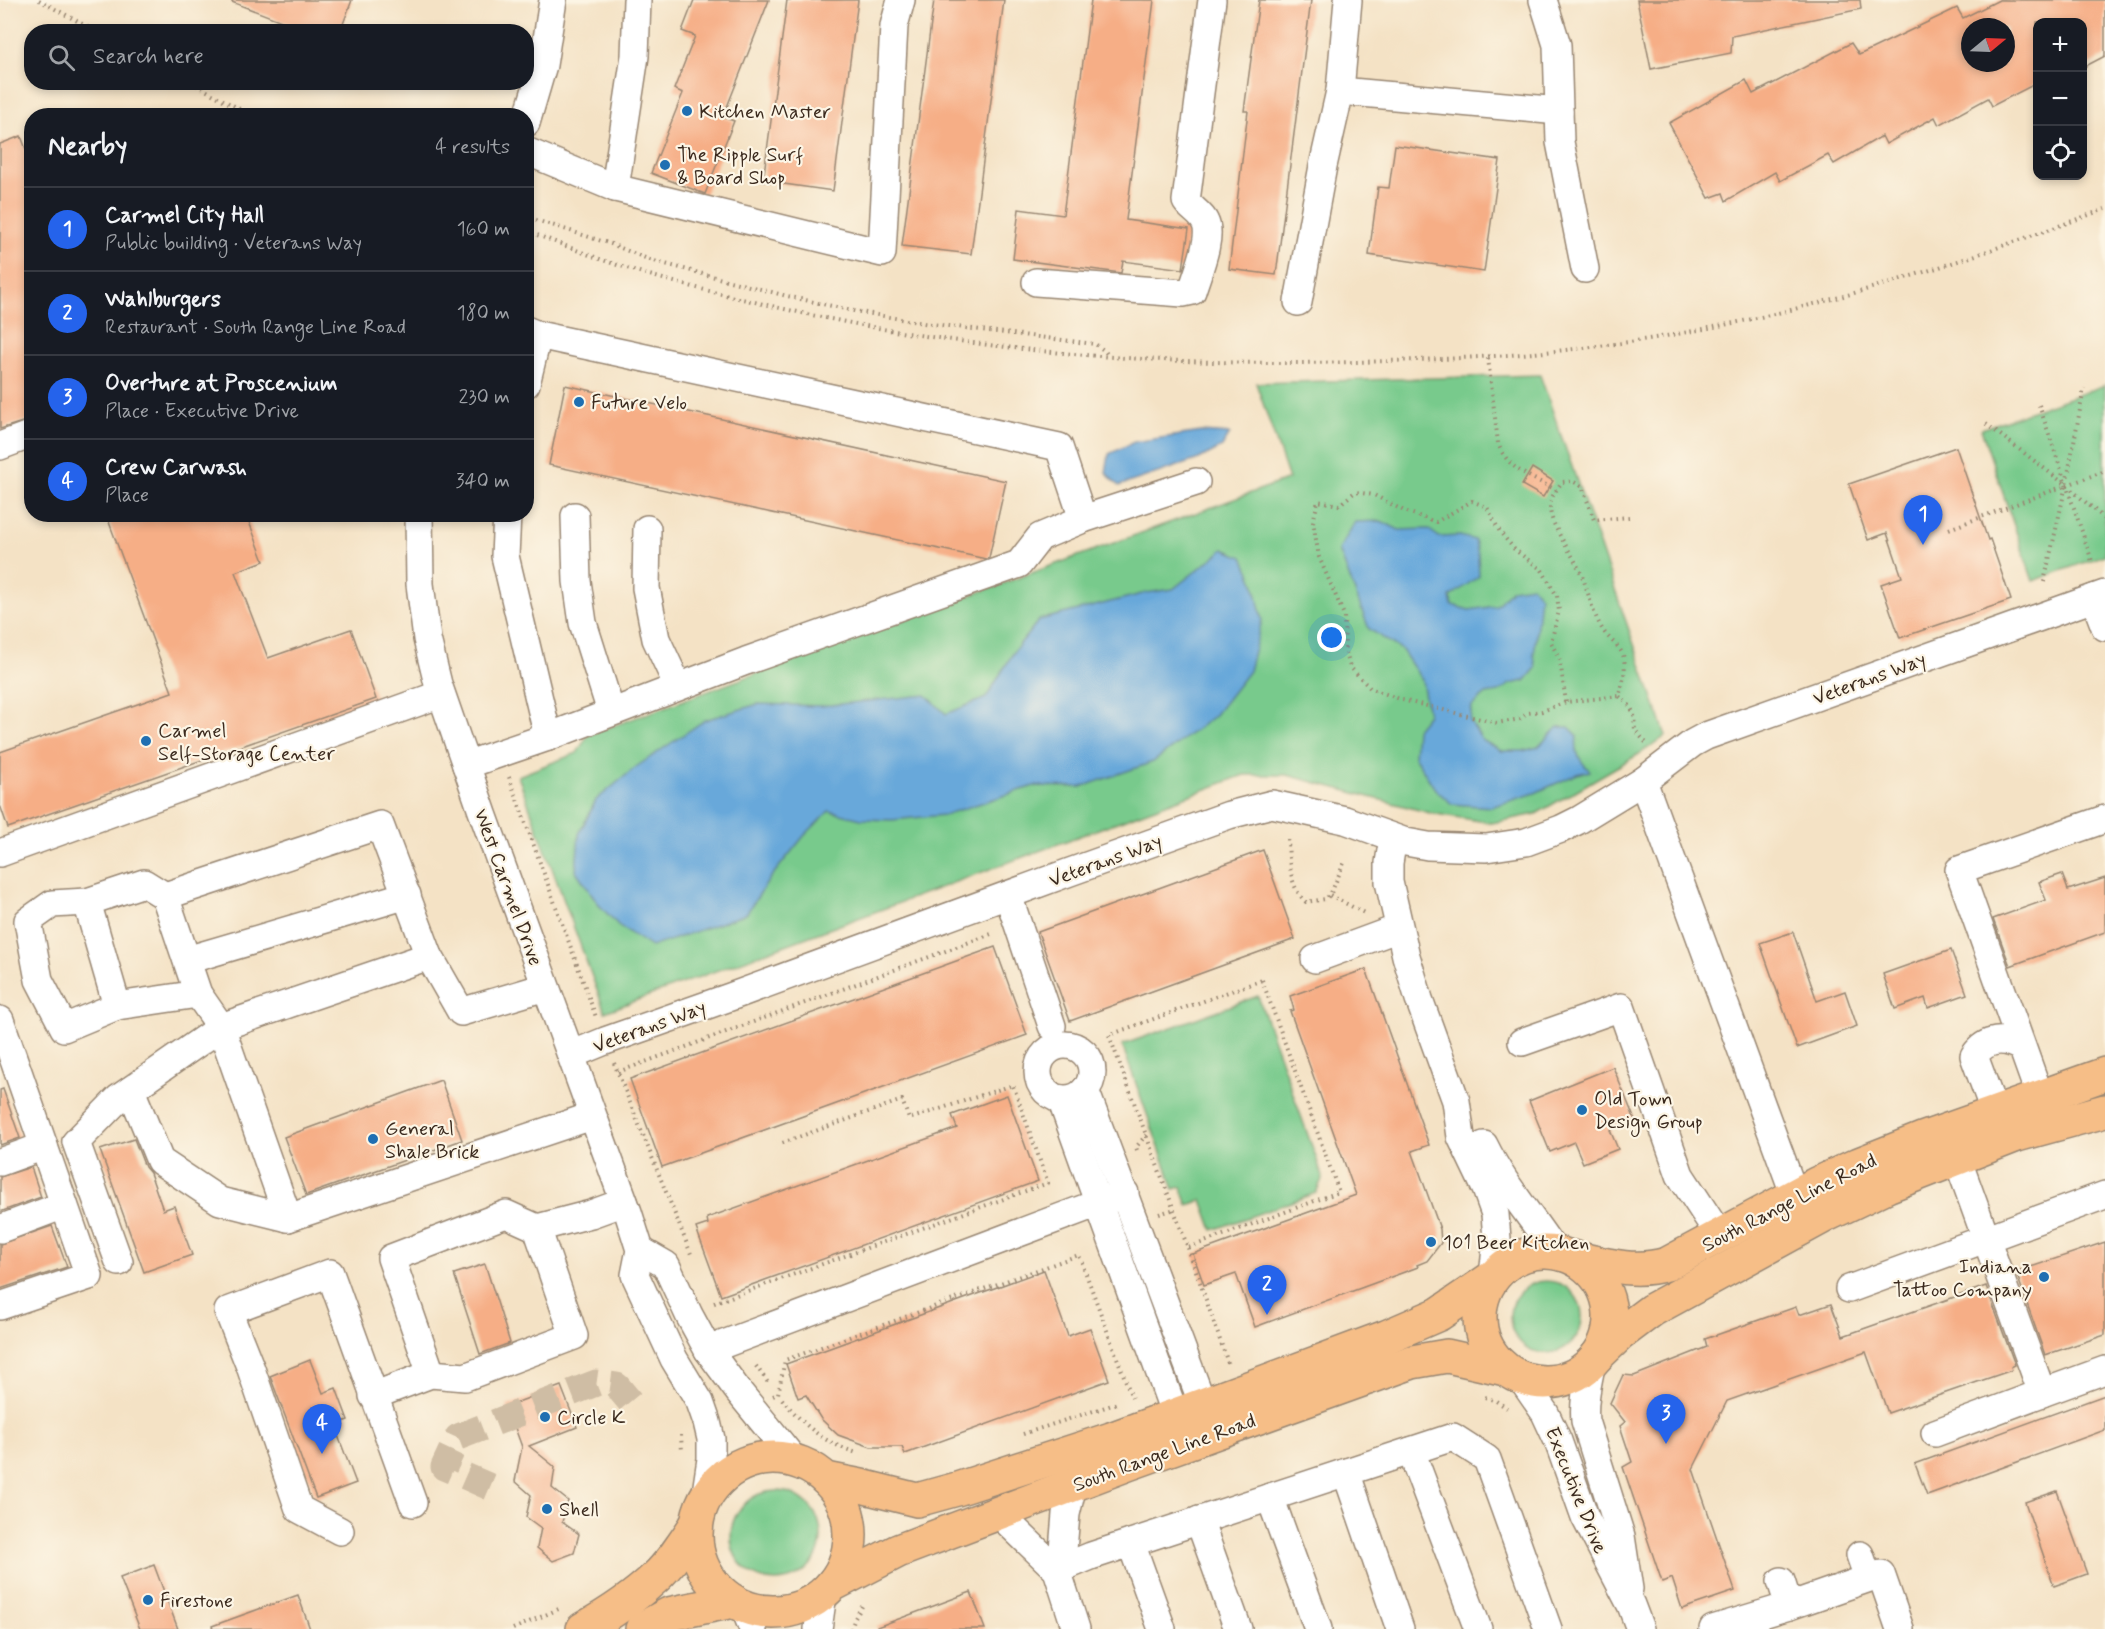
<!DOCTYPE html>
<html lang="en">
<head>
<meta charset="utf-8">
<style>
	:root { --surface:#171b24; --page:#242831; --text:#f1f3f6; --muted:#9ea1a6; --line:#363941; --accent:#2563eb }
	body { margin:0; font-family:Mynerve,sans-serif; background:var(--page); color:var(--text) }
	.controls { position:absolute; right:18px; top:18px; display:grid; overflow:hidden; border-radius:12px; box-shadow:0 3px 9px #0003 }
	.controls button { width:54px; height:54px; display:grid; place-items:center; padding:0; border:0; border-bottom:2px solid var(--line); background:var(--surface); color:var(--text); font:30px sans-serif }
	.compass { position:absolute; left:1961px; top:18px; width:54px; height:54px; border-radius:50%; background:var(--surface); box-shadow:0 3px 9px #0003; rotate:71deg }
	.you { position:absolute; left:1332px; top:638px; width:21px; height:21px; margin:-15px; border:4px solid #fff; border-radius:50%; background:#1a73e8; box-shadow:0 0 0 9px #1a73e833 }
	.badge { display:grid; place-items:center; width:39px; height:39px; border-radius:50%; background:var(--accent); color:#fff; font-size:20px; font-weight:700 }
	.pin { position:absolute; translate:-50% -50px; filter:drop-shadow(0 2px 3px #0008) }
	.pin::after { content:''; position:absolute; top:32px; width:21px; height:18px; background:inherit; clip-path:polygon(0 0,100% 0,50% 100%) }
	.list { margin:0; padding:0; list-style:none }
	h2 { display:flex; justify-content:space-between; align-items:center; height:78px; margin:0; padding:0 24px; font-size:26px }
	h2 small { font-size:20px; font-weight:400; color:var(--muted) }
	.list li { display:grid; grid-template-columns:39px 1fr auto; gap:18px; align-items:center; box-sizing:border-box; height:84px; padding:0 24px; border-top:2px solid var(--line) }
	.list b { display:block; font-size:22px; white-space:nowrap }
	.list p { margin:0; font-size:20px; white-space:nowrap; color:var(--muted) }
	.list em { font-size:20px; font-style:normal; color:var(--muted) }
	.icon { flex:none; width:33px; height:33px; fill:none; stroke:currentColor; stroke-width:2; stroke-linecap:round; stroke-linejoin:round }
	.map { position:relative; flex:none; width:2105px; height:1629px; overflow:hidden }
	.search { position:absolute; background:var(--surface); box-shadow:0 3px 9px #0003; left:24px; top:24px; width:510px; height:66px; display:flex; align-items:center; gap:15px; box-sizing:border-box; padding:0 21px; border-radius:24px; color:var(--muted); font-size:22px }
	.panel { position:absolute; background:var(--surface); box-shadow:0 3px 9px #0003; left:24px; top:108px; width:510px; height:414px; border-radius:24px }
	.map>svg:first-child { display:block }
	.green { fill:#78ca8c; stroke:#5a7a55; stroke-width:1.5 }
	.water { fill:#67a8da; stroke:#51697c; stroke-width:1.5 }
	.building { fill:#f6ae86; fill-rule:evenodd }
	.lines { fill:none; stroke-linecap:round; stroke-linejoin:round }
	.minor-tunnel { stroke:#cfbda4; stroke-width:27; stroke-dasharray:27 14; stroke-linecap:butt }
	.minor-casing { stroke:#988672; stroke-width:30 }
	.major-casing { stroke:#988672; stroke-width:36 }
	.path { stroke:#988672; stroke-width:4; stroke-dasharray:1.5 4.5; stroke-linecap:butt }
	.minor { stroke:#fff; stroke-width:27 }
	.major { stroke:#f6be87; stroke-width:33 }
	.poi-dot { fill:#1f6fb2; stroke:#fcf5e5; stroke-width:2 }
	.labels { text-anchor:middle; stroke-width:4.5; stroke-linejoin:round; paint-order:stroke }
	.poi-label { font-size:20px; fill:#3b2a1e; stroke:#fcf5e5; text-anchor:start }
	.street-label { font-size:20px; fill:#3b2a1e; stroke:#fcf5e5 }
</style>
</head>
<body>
<div class="map">
<svg width="2105" height="1629" viewBox="0 0 2105 1629">
	<rect width="100%" height="100%" fill="#fcf5e5"/>
	<filter id="ink" filterUnits="userSpaceOnUse"><feTurbulence type="fractalNoise" baseFrequency=".0167" numOctaves="2"/><feDisplacementMap in="SourceGraphic" scale="12" xChannelSelector="R" yChannelSelector="G"/><feConvolveMatrix kernelMatrix="1 2 1 2 8 2 1 2 1" color-interpolation-filters="sRGB"/></filter>
	<filter id="wash" filterUnits="userSpaceOnUse"><feTurbulence type="fractalNoise" baseFrequency=".008" numOctaves="4" result="noise"/><feDisplacementMap in="SourceGraphic" scale="24" xChannelSelector="R" yChannelSelector="G"/><feGaussianBlur stdDeviation="1.35" result="paint"/><feColorMatrix in="noise" values="0 0 0 0 0 0 0 0 0 0 0 0 0 0 0 0 0 1.4 0 .05"/><feComposite in="paint" operator="in"/></filter>
	<g filter="url(#wash)">
		<rect width="100%" height="100%" fill="#f4e2c5"/>
		<!-- green -->
		<g class="green">
			<path d="M1540 375 1666 736 1639 754 1536 814 1492 823 1430 813 1287 775H1244L605 1012 518 776 577 753 588 735 1289 479 1256 383Z"/>
			<path d="M2105 385V555L2033 581 1981 429Z"/>
			<path d="M1258 996 1323 1177 1316 1193 1213 1230 1202 1200 1188 1205 1181 1187 1174 1189 1122 1045Z"/>
			<circle cx="1546" cy="1317" r="36"/>
			<circle cx="776" cy="1536" r="45"/>
		</g>
		<!-- water -->
		<g class="water">
			<path d="M1201 432 1230 434 1222 447 1199 459 1119 486 1106 473 1109 454 1134 442Z"/>
			<path d="M1381 521 1399 530 1428 529 1439 537 1460 536 1475 540 1478 554 1479 576 1450 597 1452 605 1469 610 1496 606 1512 589 1532 586 1540 596 1534 656 1536 668 1525 681 1510 684 1499 692 1486 694 1472 706 1470 721 1482 740 1501 751H1523L1538 747 1558 727H1569L1577 735C1575 753 1578 759 1590 771L1577 774 1535 793 1491 807 1452 804 1435 789 1414 756 1416 729 1428 714 1422 680 1402 650 1369 629 1339 550 1355 522Z"/>
			<path d="M1224 549 1243 557 1254 582 1262 620 1249 671 1214 716 1153 762 1081 787 1034 786 944 815 892 820 861 819 829 811 804 836 771 877 746 914 651 947 618 925 600 906 576 871 579 834 596 800 636 767 705 720 758 704 821 706 926 695 946 714 986 698 1015 650 1039 620 1146 593 1173 589Z"/>
		</g>
		<g id="blocks">
			<!-- building -->
			<g class="building">
				<path d="M233 0H352L340 32H310L232 2Z"/>
				<path d="M694 0H769L723 117 734 121 705 194 651 173 683 93 674 89 695 36 682 31Z"/>
				<path d="M787 0H858L833 191 763 181Z"/>
				<path d="M934 0H1004L971 254 902 246Z"/>
				<path d="M1091 0H1154L1126 220 1189 229 1183 269 1123 261 1121 273 1013 259 1019 209 1063 215Z"/>
				<path d="M1259 0H1311L1276 275 1229 269 1248 111H1244Z"/>
				<path d="M1637 0H1860L1861 9 1732 36 1731 53 1651 69Z"/>
				<path d="M1999 0H2105V56L2082 68V22H2037V83L1992 106 1988 98 1939 125 1935 117 1886 144 1882 136 1834 164 1828 155 1780 181 1775 172 1726 201 1723 193 1709 198 1669 123 1746 80 1753 94 1851 43 1859 55 1957 8 1963 18ZM1970 27H2006V63H1970Z"/>
				<path d="M21 136 32 165V419L0 429V144Z"/>
				<path d="M1395 145 1500 160 1484 272 1369 255 1378 187 1389 188Z"/>
				<path d="M565 385 1006 481 989 558 986 559 549 465Z"/>
				<path d="M1956 447 1988 540 1990 539 2011 600 1900 638 1881 584 1902 577 1887 533 1868 540 1849 484Z"/>
				<path d="M1532 468 1553 481 1543 497 1522 485Z"/>
				<path d="M106 514H246L264 561 235 572 268 658 351 629 376 699 8 828 0 805V752L172 692Z"/>
				<path d="M1263 850 1295 939 1070 1021 1038 932Z"/>
				<path d="M2062 874 2068 890 2105 878V932L2010 966 1993 919 2046 900 2039 882Z"/>
				<path d="M1793 932 1817 1001 1845 991 1857 1026 1797 1048 1760 943Z"/>
				<path d="M995 947 1027 1035 662 1167 630 1079Z"/>
				<path d="M1951 950 1967 994 1928 1008 1925 998 1895 1009 1883 974Z"/>
				<path d="M1366 969 1429 1145 1412 1151 1440 1229 1441 1243 1427 1261 1417 1265 1418 1267 1255 1327 1236 1274 1204 1285 1193 1254 1356 1195 1290 1011 1294 1010 1290 996Z"/>
				<path d="M1613 1067 1635 1120 1610 1130 1618 1149 1583 1163 1574 1142 1550 1152 1529 1101Z"/>
				<path d="M441 1080 462 1140 306 1195 284 1137Z"/>
				<path d="M3 1089 20 1138 0 1145V1090Z"/>
				<path d="M1007 1095 1038 1181 721 1296 696 1228 708 1224 707 1218 957 1128 952 1115Z"/>
				<path d="M134 1139 145 1167 150 1173 163 1210 174 1206 192 1255 144 1272 100 1150Z"/>
				<path d="M31 1167 41 1197 0 1212V1177Z"/>
				<path d="M52 1226 67 1267 0 1289V1244Z"/>
				<path d="M2105 1242V1335L2045 1355 2016 1272Z"/>
				<path d="M485 1264 510 1343 480 1354 454 1274Z"/>
				<path d="M1044 1270 1068 1336 1090 1328 1109 1380 905 1454 902 1447H871L838 1435 821 1419 806 1395 798 1398 786 1364Z"/>
				<path d="M1986 1286 2015 1365 2011 1367 2012 1370 1888 1413 1866 1352 1727 1401 1693 1469 1735 1591 1682 1609 1672 1578 1662 1582 1623 1467 1632 1462 1620 1426 1625 1422 1610 1403 1623 1375 1634 1376 1707 1347 1705 1339 1796 1307 1799 1315 1831 1304 1843 1336Z"/>
				<path d="M310 1360 323 1393 336 1388 348 1420 334 1425 356 1483 316 1498 270 1376Z"/>
				<path d="M561 1386 577 1427 529 1446 555 1467 552 1488 568 1501 562 1522 579 1534 574 1553 553 1561 537 1548 541 1528 526 1517 531 1495 515 1481 522 1447 507 1406Z"/>
				<path d="M2105 1395V1430L1927 1495 1915 1464Z"/>
				<path d="M2057 1491 2087 1574 2054 1586 2025 1502Z"/>
				<path d="M154 1565 178 1629H140L120 1578Z"/>
				<path d="M971 1592 985 1629H877V1627Z"/>
				<path d="M298 1595 310 1629H213L212 1626Z"/>
			</g>
		</g>
	</g>
	<g filter="url(#ink)">
		<use href="#blocks" fill-opacity="0" stroke="#988672" stroke-width="1.5"/>
		<g class="lines">
			<!-- minor-tunnel -->
			<path class="minor-tunnel" d="M490 1487 444 1467 458 1437 596 1383 617 1386 638 1411"/>
			<defs>
				<g id="minor">
					<path d="M637 0 635 56 615 188 882 253 894 26 901 0"/>
					<path d="M1348 0 1340 91 1559 111"/>
					<path d="M1543 0 1557 45 1560 142 1585 269"/>
					<path d="M526 123 543 65 553 0"/>
					<path d="M526 151 615 188"/>
					<path d="M1036 282 1183 293 1192 291C1197 274 1213 237 1205 222 1201 213 1191 209 1186 201L1212 0"/>
					<path d="M1298 302 1323 166 1340 91"/>
					<path d="M526 330 538 335 1059 447 1083 519 1196 482"/>
					<path d="M526 384 538 335"/>
					<path d="M0 446 32 434"/>
					<path d="M419 514 420 584 427 639 438 684 483 814 628 1212 640 1250 635 1275 674 1359 700 1402 707 1422 711 1439V1459L705 1499"/>
					<path d="M575 516 577 581 583 623 611 712"/>
					<path d="M647 529 646 588 656 639 678 686"/>
					<path d="M2094 598 2105 627"/>
					<path d="M548 737 746 661 1019 564 1040 537 1083 519"/>
					<path d="M466 765 548 737 505 556 507 514"/>
					<path d="M1643 781 1795 1196"/>
					<path d="M1393 838 1389 863V882L1406 956 1419 999 1456 1101 1461 1137 1486 1189 1495 1214 1497 1239 1493 1276"/>
					<path d="M0 853 441 694"/>
					<path d="M1008 895 1052 1026"/>
					<path d="M165 896 144 883 87 902 52 904 28 921 39 980 64 1028 117 1006 198 994"/>
					<path d="M87 902 117 1006"/>
					<path d="M1315 959 1399 928"/>
					<path d="M187 960 407 895"/>
					<path d="M545 987 461 1012 429 956 221 1027 288 1218 592 1116"/>
					<path d="M0 1020 89 1276 0 1306"/>
					<path d="M1522 1042 1621 1007 1680 1175 1720 1236"/>
					<circle cx="1065" cy="1072" r="27"/>
					<path d="M571 1055 605 1041 730 997 1070 872 1229 815 1272 804 1345 820 1406 842 1428 846 1486 848 1526 842 1561 829 1579 820 1643 781 1693 743 1706 736 2105 594"/>
					<path d="M131 1090 160 1161 220 1201 288 1218"/>
					<path d="M1085 1090 1203 1405"/>
					<path d="M2040 1097 1959 870 2105 819"/>
					<path d="M1061 1099 1175 1415"/>
					<path d="M1995 1113 1974 1056C1986 1038 2004 1037 2022 1048"/>
					<path d="M1484 1145C1504 1186 1530 1214 1554 1251"/>
					<path d="M0 1162 44 1146"/>
					<path d="M0 1229 64 1205"/>
					<path d="M640 1250 666 1265 689 1315 708 1350 739 1392 795 1461"/>
					<path d="M119 1262 76 1142 119 1098 221 1027 198 994 165 896 380 825 429 956"/>
					<path d="M1849 1289 2105 1195"/>
					<path d="M708 1350 1125 1193"/>
					<path d="M1592 1362C1588 1382 1583 1401 1585 1421L1621 1536 1629 1589"/>
					<path d="M431 1374 391 1258 506 1214 537 1228 591 1214 624 1202"/>
					<path d="M1520 1377 1545 1413 1558 1441 1585 1517 1631 1605 1640 1629"/>
					<path d="M2042 1393 2105 1370"/>
					<path d="M373 1396 431 1374 465 1377 574 1336 537 1228"/>
					<path d="M1935 1433 2042 1393 1957 1158"/>
					<path d="M1411 1451 1478 1629"/>
					<path d="M1346 1472 1400 1629"/>
					<path d="M1270 1497 1318 1629"/>
					<path d="M998 1513 1057 1570 1076 1629"/>
					<path d="M1199 1520 1238 1629"/>
					<path d="M340 1531 299 1509 251 1369 228 1311 330 1273 413 1503"/>
					<path d="M1131 1543 1162 1629"/>
					<path d="M1860 1555 1868 1578"/>
					<path d="M1057 1570 1091 1556 1453 1437 1487 1459 1548 1629"/>
					<path d="M1057 1570 1063 1550 1066 1514 1073 1485"/>
					<path d="M1781 1581 1789 1606"/>
					<path d="M744 1607 753 1629"/>
					<path d="M818 1629 823 1594"/>
					<path d="M1713 1629 1789 1606 1881 1574 1900 1629"/>
				</g>
				<g id="major">
					<circle cx="1545" cy="1317" r="65"/>
					<path d="M1572 1257C1603 1264 1634 1274 1667 1264L1816 1184 1859 1164 1922 1139 2105 1074"/>
					<path d="M1597 1356 1620 1334 1652 1310 1826 1215 1887 1186 2017 1135 2105 1111"/>
					<circle cx="773" cy="1535" r="77"/>
					<path d="M826 1479 861 1486 917 1500 957 1489 1111 1439 1386 1337 1439 1314 1492 1278"/>
					<path d="M832 1585 898 1551 1128 1464 1412 1362 1447 1356 1505 1369"/>
					<path d="M583 1629C608 1615 635 1597 656 1577 672 1562 684 1543 696 1525"/>
					<path d="M642 1629 669 1614 733 1601"/>
				</g>
			</defs>
			<!-- minor casing -->
			<use href="#minor" class="minor-casing"/>
			<!-- major casing -->
			<use href="#major" class="major-casing"/>
			<!-- path -->
			<g class="path">
				<path d="M39 0 97 32"/>
				<path d="M191 82 252 116"/>
				<path d="M536 220 611 244 650 260 787 296 854 311 924 323 1095 344 1105 351 1109 357"/>
				<path d="M526 231C562 244 597 259 633 270 674 283 717 293 759 303 965 353 1176 369 1387 361 1490 358 1592 351 1693 331 1835 305 1970 259 2105 209"/>
				<path d="M1488 358 1498 443C1507 470 1532 477 1556 490"/>
				<path d="M2039 405 2093 564"/>
				<path d="M1986 424 2066 485 2105 519"/>
				<path d="M1629 517 1594 520 1582 486 1572 481 1562 482C1557 489 1550 498 1550 506 1549 524 1570 550 1577 565 1588 585 1590 610 1603 630 1608 639 1619 645 1623 655 1627 667 1623 684 1619 696L1630 706 1634 714 1635 730 1648 745"/>
				<path d="M1949 529 2105 471"/>
				<path d="M2044 582 2066 485 2084 388"/>
				<path d="M1566 702 1560 661 1551 642 1559 611 1557 596 1542 570 1515 550 1500 532 1487 507 1472 501 1436 522 1404 511 1374 495 1355 492 1339 505 1318 501 1313 522 1319 557 1344 615 1345 649 1350 667 1370 688 1402 700 1497 723 1520 719 1528 713 1542 711 1566 702 1619 696"/>
				<path d="M509 777 596 1017"/>
				<path d="M1288 839C1289 861 1289 887 1306 902L1326 899 1331 893 1344 863"/>
				<path d="M1330 895 1364 913"/>
				<path d="M1262 980 1339 1192 1188 1248 1109 1035Z"/>
				<path d="M614 1063 691 1254"/>
				<path d="M618 1072 994 933"/>
				<path d="M1137 1150 1136 1147 1147 1134"/>
				<path d="M1159 1214 1175 1209"/>
				<path d="M1188 1248 1229 1366"/>
				<path d="M714 1303 1048 1183 1013 1085 909 1119 902 1100 782 1143"/>
				<path d="M756 1366 769 1384"/>
				<path d="M773 1396 778 1394 785 1360 1079 1255 1132 1398"/>
				<path d="M1485 1397 1496 1401 1507 1408"/>
				<path d="M782 1399C805 1426 822 1442 857 1453"/>
				<path d="M1023 1434 1118 1403"/>
				<path d="M681 1435 682 1452"/>
				<path d="M513 1629 561 1608"/>
				<path d="M851 1629 855 1618 864 1603"/>
			</g>
			<!-- minor -->
			<use href="#minor" class="minor"/>
			<!-- major -->
			<use href="#major" class="major"/>
		</g>
	</g>
	<!-- markers -->
	<g class="poi-dot">
		<circle cx="687" cy="111" r="6"/>
		<circle cx="665" cy="165" r="6"/>
		<circle cx="579" cy="402" r="6"/>
		<circle cx="146" cy="741" r="6"/>
		<circle cx="1582" cy="1110" r="6"/>
		<circle cx="373" cy="1139" r="6"/>
		<circle cx="1431" cy="1242" r="6"/>
		<circle cx="2044" cy="1277" r="6"/>
		<circle cx="545" cy="1417" r="6"/>
		<circle cx="547" cy="1509" r="6"/>
		<circle cx="148" cy="1600" r="6"/>
	</g>
	<g class="labels">
		<!-- poi labels -->
		<g class="poi-label">
			<text x="699" y="118">Kitchen Master</text>
			<text x="677" y="161">The Ripple Surf<tspan x="677" dy="23">&amp; Board Shop</tspan></text>
			<text x="591" y="409">Future Velo</text>
			<text x="158" y="737">Carmel<tspan x="158" dy="23">Self-Storage Center</tspan></text>
			<text x="1594" y="1105">Old Town<tspan x="1594" dy="23">Design Group</tspan></text>
			<text x="385" y="1135">General<tspan x="385" dy="23">Shale Brick</tspan></text>
			<text x="1443" y="1249">101 Beer Kitchen</text>
			<text x="2032" y="1273" text-anchor="end">Indiana<tspan x="2032" dy="23">Tattoo Company</tspan></text>
			<text x="557" y="1424">Circle K</text>
			<text x="559" y="1516">Shell</text>
			<text x="160" y="1607">Firestone</text>
		</g>
		<!-- street labels -->
		<g class="street-label">
			<text transform="translate(1869 678) rotate(-20)" y="7">Veterans Way</text>
			<text transform="translate(1105 860) rotate(-20)" y="7">Veterans Way</text>
			<text transform="translate(509 887) rotate(70)" y="7">West Carmel Drive</text>
			<text transform="translate(649 1026) rotate(-20)" y="7">Veterans Way</text>
			<text transform="translate(1789 1202) rotate(-27)" y="7">South Range Line Road</text>
			<text transform="translate(1164 1452) rotate(-20)" y="7">South Range Line Road</text>
			<text transform="translate(1577 1490) rotate(68)" y="7">Executive Drive</text>
		</g>
	</g>
</svg>
<div class="controls">
<button>+</button>
<button>−</button>
<button><svg class="icon" aria-label="locate" viewBox="0 0 24 24"><circle cx="12" cy="12" r="6"/><path d="M12 2v4M12 18v4M2 12h4M18 12h4"/></svg></button>
</div>
<svg class="compass" viewBox="-18 -18 36 36"><path d="M0-13l5 13h-10z" fill="#e53935"/><path d="M0 13l5-13h-10z" fill="#9ea1a6"/></svg>
<div class="you"></div>
<div class="pin badge" style="left:1923px;top:545px">1</div>
<div class="pin badge" style="left:1267px;top:1315px">2</div>
<div class="pin badge" style="left:1666px;top:1444px">3</div>
<div class="pin badge" style="left:322px;top:1454px">4</div>
<div class="search"><svg class="icon" aria-label="search" viewBox="0 0 24 24"><circle cx="10" cy="10" r="6"/><path d="M15 15l6 6"/></svg>Search here</div>
<section class="panel">
<h2>Nearby<small>4 results</small></h2>
<ul class="list">
<li><span class="badge">1</span><div><b>Carmel City Hall</b><p>Public building · Veterans Way</p></div><em>160 m</em></li>
<li><span class="badge">2</span><div><b>Wahlburgers</b><p>Restaurant · South Range Line Road</p></div><em>180 m</em></li>
<li><span class="badge">3</span><div><b>Overture at Proscenium</b><p>Place · Executive Drive</p></div><em>230 m</em></li>
<li><span class="badge">4</span><div><b>Crew Carwash</b><p>Place</p></div><em>340 m</em></li>
</ul>
</section>
</div>
</body>
</html>
